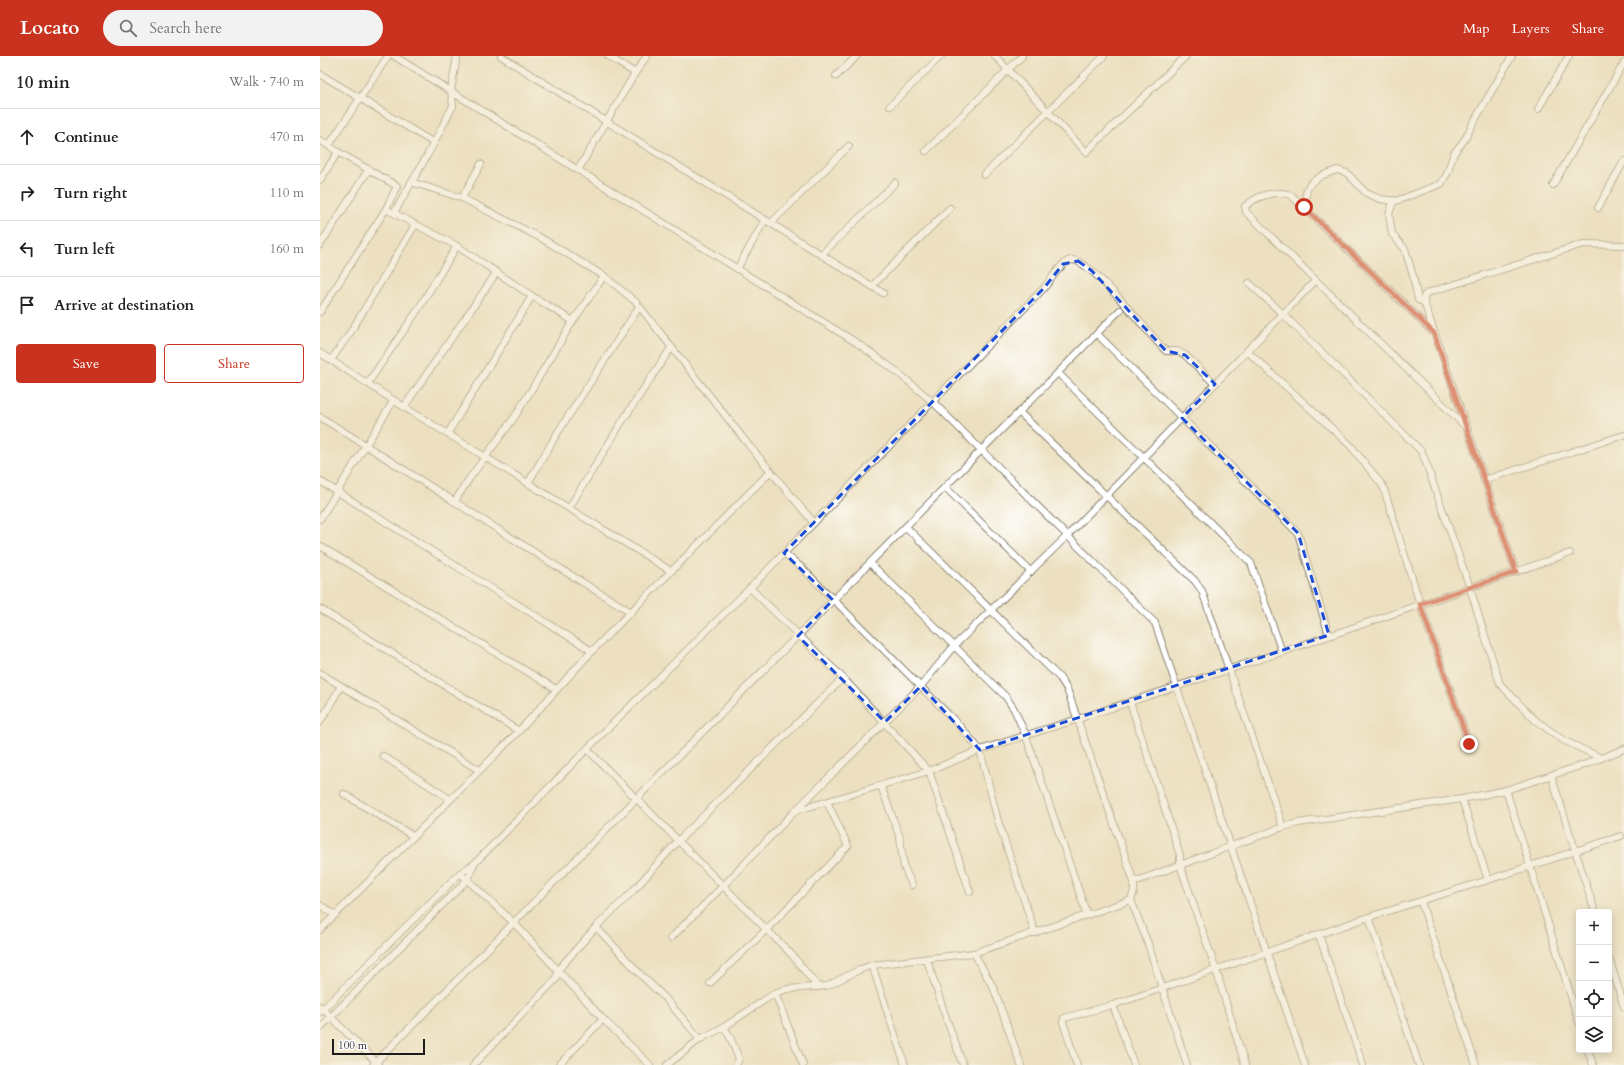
<!DOCTYPE html>
<html lang="en">
<head>
<meta charset="utf-8">
<style>
	:root { --surface:#fff; --page:#f2f2f2; --text:#202124; --muted:#757577; --line:#e0e0e0; --accent:#c8321e }
	body { margin:0; font-family:Cardo,serif; background:var(--page); color:var(--text) }
	.controls { position:absolute; right:12px; bottom:12px; display:grid; overflow:hidden; border-radius:4px; box-shadow:0 2px 10px #0003 }
	.controls button { width:36px; height:36px; display:grid; place-items:center; padding:0; border:0; border-bottom:1px solid var(--line); background:var(--surface); color:var(--text); font:20px sans-serif }
	.scale { position:absolute; left:12px; bottom:10px; width:93px; box-sizing:border-box; padding-left:4px; border:2px solid #1c1c1c; border-top:0; font-size:11px; line-height:14px; white-space:nowrap; color:#1c1c1c; -webkit-text-stroke:3px #fff; paint-order:stroke }
	.stop { position:absolute; width:12px; height:12px; margin:-9px; border:3px solid #c8321e; border-radius:50%; background:#fff }
	.stop.end { background:#c8321e; border-color:#fff; box-shadow:0 1px 4px #0008 }
	.list { margin:0; padding:0; list-style:none }
	h2 { display:flex; justify-content:space-between; align-items:center; height:52px; margin:0; padding:0 16px; font-size:17px }
	h2 small { font-size:13px; font-weight:400; color:var(--muted) }
	.list li { display:grid; grid-template-columns:26px 1fr auto; gap:12px; align-items:center; box-sizing:border-box; height:56px; padding:0 16px; border-top:1px solid var(--line) }
	.list b { display:block; font-size:15px; white-space:nowrap }
	.list em { font-size:13px; font-style:normal; color:var(--muted) }
	.actions { display:flex; gap:8px; padding:12px 16px }
	.actions a { flex:1; padding:9px 0; border:1px solid var(--accent); border-radius:4px; text-align:center; font-size:14px; color:var(--accent) }
	.actions .main { background:var(--accent); color:#fff }
	.icon { flex:none; width:22px; height:22px; fill:none; stroke:currentColor; stroke-width:2; stroke-linecap:round; stroke-linejoin:round }
	.map { position:relative; flex:none; width:1304px; height:1009px; overflow:hidden }
	header { display:flex; align-items:center; gap:24px; box-sizing:border-box; height:56px; padding:0 20px; background:var(--accent); color:#fff }
	header strong { font-size:19px }
	nav { display:flex; gap:22px; margin-inline-start:auto; font-size:14px }
	.search { width:280px; height:36px; background:var(--page); display:flex; align-items:center; gap:10px; box-sizing:border-box; padding:0 14px; border-radius:22px; color:var(--muted); font-size:15px }
	main { display:flex }
	aside { flex:1; background:var(--surface) }
	.map>svg:first-child { display:block }
	.lines { fill:none; stroke-linecap:round; stroke-linejoin:round }
	.street-casing { stroke:#847e6e; stroke-width:8 }
	.street { stroke:#fff; stroke-width:6 }
	.route { stroke:#c8321e; stroke-width:5 }
	.marked { fill:none; stroke:#1d4ed8; stroke-width:3; stroke-dasharray:8 5; stroke-linejoin:round }
</style>
</head>
<body>
<header>
<strong>Locato</strong>
<div class="search"><svg class="icon" aria-label="search" viewBox="0 0 24 24"><circle cx="10" cy="10" r="6"/><path d="M15 15l6 6"/></svg>Search here</div>
<nav><a>Map</a><a>Layers</a><a>Share</a></nav>
</header>
<main>
<aside>
<h2>10 min<small>Walk · 740 m</small></h2>
<ul class="list">
<li><svg class="icon" aria-label="ahead" viewBox="0 0 24 24"><path d="M12 20V5M6 11l6-6 6 6"/></svg><div><b>Continue</b></div><em>470 m</em></li>
<li><svg class="icon" aria-label="right" viewBox="0 0 24 24"><path d="M7 20v-9h11M14 6l5 5-5 5"/></svg><div><b>Turn right</b></div><em>110 m</em></li>
<li><svg class="icon" aria-label="left" viewBox="0 0 24 24"><path d="M17 20v-9H6M10 6l-5 5 5 5"/></svg><div><b>Turn left</b></div><em>160 m</em></li>
<li><svg class="icon" aria-label="arrive" viewBox="0 0 24 24"><path d="M6 21V4h12l-3 4 3 4H6"/></svg><div><b>Arrive at destination</b></div></li>
</ul>
<div class="actions"><a class="main">Save</a><a>Share</a></div>
</aside>
<div class="map">
<svg width="1304" height="1009" viewBox="0 0 1304 1009">
	<rect width="100%" height="100%" fill="#fff"/>
	<filter id="ink" filterUnits="userSpaceOnUse"><feTurbulence type="fractalNoise" baseFrequency=".025" numOctaves="2"/><feDisplacementMap in="SourceGraphic" scale="8" xChannelSelector="R" yChannelSelector="G"/><feConvolveMatrix kernelMatrix="1 2 1 2 8 2 1 2 1" color-interpolation-filters="sRGB"/></filter>
	<filter id="wash" filterUnits="userSpaceOnUse"><feTurbulence type="fractalNoise" baseFrequency=".012" numOctaves="4" result="noise"/><feDisplacementMap in="SourceGraphic" scale="16" xChannelSelector="R" yChannelSelector="G"/><feGaussianBlur stdDeviation="0.9" result="paint"/><feColorMatrix in="noise" values="0 0 0 0 0 0 0 0 0 0 0 0 0 0 0 0 0 1.4 0 .05"/><feComposite in="paint" operator="in"/></filter>
	<g filter="url(#wash)">
		<rect width="100%" height="100%" fill="#ece0c0"/>
	</g>
	<g filter="url(#ink)">
		<g class="lines">
			<defs>
				<g id="street">
					<path d="M74 0 537 287 576 315 613 346 835 567 985 1009"/>
					<path d="M181 0 563 237"/>
					<path d="M288 0 315 17"/>
					<path d="M675 0 766 96 866 0"/>
					<path d="M0 18 114 87"/>
					<path d="M516 20 537 0"/>
					<path d="M570 50 621 0"/>
					<path d="M1218 53 1249 0"/>
					<path d="M0 84 18 96 77 130 66 153 0 256"/>
					<path d="M9 89 68 0"/>
					<path d="M606 95 702 0"/>
					<path d="M258 114 315 17 327 0"/>
					<path d="M664 119 784 0"/>
					<path d="M0 124 18 96"/>
					<path d="M91 126 142 142 221 182 284 220 316 246 427 387 494 467"/>
					<path d="M1233 129 1304 7"/>
					<path d="M142 142 161 108"/>
					<path d="M1074 144 1069 158 1072 178 1085 193 1093 220 1098 244 1104 246"/>
					<path d="M984 151 987 133 992 126 1003 119 1017 114 1027 117 1046 137 1060 143 1076 145 1121 128 1127 118 1134 97 1145 83 1152 69 1192 0"/>
					<path d="M1278 152 1304 105"/>
					<path d="M66 153 137 190 212 240 253 265"/>
					<path d="M74 157 108 98 133 50 131 34 137 0"/>
					<path d="M451 167 529 90"/>
					<path d="M0 189 49 113"/>
					<path d="M501 199 575 127"/>
					<path d="M417 213 445 164"/>
					<path d="M929 227 963 258 1101 395 1105 404 1150 532 1180 628 1215 664 1243 684 1281 702"/>
					<path d="M552 230 630 152"/>
					<path d="M1114 277 971 139C954 134 939 139 925 150L926 156 1147 372"/>
					<path d="M777 278 978 477 1009 579"/>
					<path d="M927 295 1030 389 1063 430 1100 548 1149 688"/>
					<path d="M0 297 84 351 351 515"/>
					<path d="M11 304 30 277 95 169"/>
					<path d="M738 317 931 507 962 596"/>
					<path d="M48 327 97 255 137 190"/>
					<path d="M84 351 177 216"/>
					<path d="M699 356 875 525 882 535 963 771"/>
					<path d="M0 361C104 425 206 493 311 556"/>
					<path d="M128 377 212 240"/>
					<path d="M1164 424 1304 379"/>
					<path d="M0 425 272 595"/>
					<path d="M208 427 238 376 319 251"/>
					<path d="M625 431 711 516"/>
					<path d="M135 445 149 423 196 359 253 265 284 220"/>
					<path d="M249 452 305 361 351 292"/>
					<path d="M0 463 74 344"/>
					<path d="M586 471 740 622 747 633 814 826"/>
					<path d="M0 490 236 633"/>
					<path d="M464 497 482 512 637 667 660 694 678 765 715 877"/>
					<path d="M550 507 686 641 694 653 706 680 767 859"/>
					<path d="M1196 516 1104 246V240L1107 237 1263 188 1304 189"/>
					<path d="M430 532 523 622 609 715 650 836"/>
					<path d="M0 553 199 675"/>
					<path d="M0 617 159 714"/>
					<path d="M810 646 860 799V809L896 914 925 1009"/>
					<path d="M0 666 21 630"/>
					<path d="M267 693 472 899 498 931"/>
					<path d="M63 700 130 743"/>
					<path d="M1231 719 1275 856"/>
					<path d="M561 730 580 782 584 811 592 829"/>
					<path d="M1186 734 1259 966"/>
					<path d="M24 738 93 780"/>
					<path d="M1142 743 1168 824"/>
					<path d="M476 754 601 630 634 590 747 480 996 224"/>
					<path d="M140 817 194 867 283 963 330 1009"/>
					<path d="M811 844 828 888 867 1009"/>
					<path d="M1101 846 1156 1009"/>
					<path d="M0 849 14 858"/>
					<path d="M1049 861 1099 1009"/>
					<path d="M276 871 322 920 346 943 380 983"/>
					<path d="M0 874 199 675 272 595 451 415"/>
					<path d="M999 879 1043 1009"/>
					<path d="M351 882 403 830 475 755 609 715 660 694 758 663 962 596 1250 497"/>
					<path d="M654 897 674 933 701 1009"/>
					<path d="M1289 902 1304 951"/>
					<path d="M607 904 623 953 643 1009"/>
					<path d="M552 909 585 1009"/>
					<path d="M390 927 446 874 528 790 507 746"/>
					<path d="M455 937 483 1009"/>
					<path d="M793 949 814 1009"/>
					<path d="M0 950 58 1008"/>
					<path d="M0 956 140 817 154 808 267 693 430 532 724 232C730 225 742 205 751 204 771 202 829 279 846 295H857L865 299 895 328"/>
					<path d="M404 971 410 981 419 1003 416 1009"/>
					<path d="M0 972 148 823 154 808"/>
					<path d="M1268 994 1273 1009"/>
					<path d="M53 1009 800 254"/>
					<path d="M153 1009 236 923 238 914 276 871 313 835 358 785 523 622"/>
					<path d="M239 1009 283 963"/>
					<path d="M347 1009 380 983 404 971 455 937 467 933 507 930 539 914 552 909 654 897 811 844 814 835V826L963 771 978 767 1142 743 1186 734 1266 708 1304 693"/>
					<path d="M757 1009 743 966 744 962 793 949 1049 861 1168 824 1301 780"/>
				</g>
			</defs>
			<!-- street casing -->
			<use href="#street" class="street-casing"/>
			<!-- street -->
			<use href="#street" class="street"/>
		</g>
	</g>
	<g class="lines" filter="url(#ink)">
		<!-- route -->
		<path class="route" d="M984 151 1114 277 1196 516 1100 548 1149 688"/>
	</g>
	<!-- marked area -->
	<path d="M0 0H1304V1009H0ZM758 205 772 215 846 295 865 299 895 328 862 362 978 477 1009 579 660 694 601 630 565 666 478 580 513 544 464 497 724 232 743 208Z" fill="#ece0c0" fill-opacity=".55" fill-rule="evenodd"/>
	<path class="marked" d="M758 205 772 215 846 295 865 299 895 328 862 362 978 477 1009 579 660 694 601 630 565 666 478 580 513 544 464 497 724 232 743 208Z"/>
</svg>
<div class="controls">
<button>+</button>
<button>−</button>
<button><svg class="icon" aria-label="locate" viewBox="0 0 24 24"><circle cx="12" cy="12" r="6"/><path d="M12 2v4M12 18v4M2 12h4M18 12h4"/></svg></button>
<button><svg class="icon" aria-label="layers" viewBox="0 0 24 24"><path d="M12 4l9 5-9 5-9-5zM3 14l9 5 9-5"/></svg></button>
</div>
<div class="scale">100 m</div>
<div class="stop" style="left:984px;top:151px"></div>
<div class="stop end" style="left:1149px;top:688px"></div>
</div>
</main>
</body>
</html>
